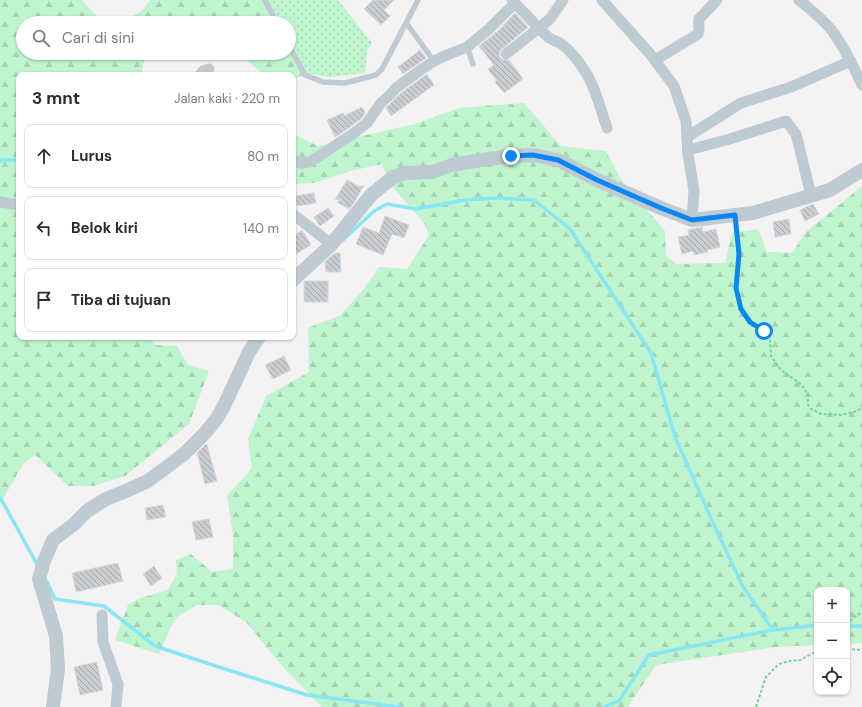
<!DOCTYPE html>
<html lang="id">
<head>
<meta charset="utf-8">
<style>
	:root { --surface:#fff; --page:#f7f7f7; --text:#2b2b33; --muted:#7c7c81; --line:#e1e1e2 }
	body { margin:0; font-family:"DM Sans",sans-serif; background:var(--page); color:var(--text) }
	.controls { position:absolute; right:12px; bottom:12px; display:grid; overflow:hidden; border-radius:8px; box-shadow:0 1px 3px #0004 }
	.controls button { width:36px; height:36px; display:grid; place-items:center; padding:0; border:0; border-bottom:1px solid var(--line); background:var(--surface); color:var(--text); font:20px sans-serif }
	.stop { position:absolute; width:12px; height:12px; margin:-9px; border:3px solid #0a86f6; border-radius:50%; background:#fff }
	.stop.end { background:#0a86f6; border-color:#fff; box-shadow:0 1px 4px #0008 }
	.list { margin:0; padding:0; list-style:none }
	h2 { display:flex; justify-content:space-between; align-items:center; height:52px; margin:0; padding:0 16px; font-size:17px }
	h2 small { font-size:13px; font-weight:400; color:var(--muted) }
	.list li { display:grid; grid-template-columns:26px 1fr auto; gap:12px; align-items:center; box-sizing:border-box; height:64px; margin:0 8px 8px; padding:0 8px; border:1px solid var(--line); border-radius:8px }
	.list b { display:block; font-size:15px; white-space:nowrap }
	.list em { font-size:13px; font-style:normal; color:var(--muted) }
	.icon { flex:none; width:22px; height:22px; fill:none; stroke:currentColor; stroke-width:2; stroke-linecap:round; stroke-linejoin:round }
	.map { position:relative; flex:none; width:862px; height:707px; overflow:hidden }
	.search { position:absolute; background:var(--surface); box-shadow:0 1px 3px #0004; left:16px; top:16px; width:280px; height:44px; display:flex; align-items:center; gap:10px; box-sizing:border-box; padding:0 14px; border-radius:22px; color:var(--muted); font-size:15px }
	.panel { position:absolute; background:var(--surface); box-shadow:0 1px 3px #0004; left:16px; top:72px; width:280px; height:268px; border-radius:8px }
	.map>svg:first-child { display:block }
	.grass { fill:url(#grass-dots) }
	.forest { fill:url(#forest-firs) }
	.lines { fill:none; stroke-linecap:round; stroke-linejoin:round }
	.stream { stroke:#88e7f4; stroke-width:3.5 }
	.building { fill:url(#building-back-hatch); stroke:#d5d9de }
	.path { stroke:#73d59c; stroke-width:2; stroke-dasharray:3 2; stroke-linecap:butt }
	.service { stroke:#bfcbd2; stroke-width:5.5 }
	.minor { stroke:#bfcbd2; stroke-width:11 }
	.tertiary { stroke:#bfcbd2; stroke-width:14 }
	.route { stroke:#0a86f6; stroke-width:5 }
</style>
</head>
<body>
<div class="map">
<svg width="862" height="707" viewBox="0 0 862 707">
	<defs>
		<pattern id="grass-dots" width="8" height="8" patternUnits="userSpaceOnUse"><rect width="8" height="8" fill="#bef4ce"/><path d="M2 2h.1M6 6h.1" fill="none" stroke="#a5d3b3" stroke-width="1.8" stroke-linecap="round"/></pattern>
		<pattern id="forest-firs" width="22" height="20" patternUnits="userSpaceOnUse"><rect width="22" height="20" fill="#bef4ce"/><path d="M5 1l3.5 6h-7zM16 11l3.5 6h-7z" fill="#a5d3b3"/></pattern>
		<pattern id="building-back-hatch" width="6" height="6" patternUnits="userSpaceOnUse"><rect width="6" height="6" fill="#c9cdd2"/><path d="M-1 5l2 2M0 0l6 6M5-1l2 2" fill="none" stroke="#a5a9ae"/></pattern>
	</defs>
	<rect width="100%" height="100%" fill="#f4f2f2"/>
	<!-- grass -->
	<path class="grass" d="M268 0H338L360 28 372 43 367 51 365 73 330 77 307 73 289 39V23H281Z"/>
	<!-- forest -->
	<g class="forest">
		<path d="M0 0H82C90 10 97 17 108 23H23V53H149L143 64 142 75H19V337H149L155 345 177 346 188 365 209 371 189 424 125 476 93 486H68L35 455 23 464 0 504Z"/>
		<path d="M151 0H268L281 23H125L133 16 144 9 147 4Z"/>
		<path d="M289 39 307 73 293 80V75H265L237 53H289Z"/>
		<path d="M524 103 561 146 606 151 620 178 665 231 666 256 676 264 725 263 732 233 758 229 767 252 792 253 806 232 862 186V643L847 644V590H817V645L775 647 656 665 628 707H322L283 667 246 622 218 605H197L177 617 170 629 159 654 115 640 128 605 140 598 168 590 177 573 176 560 191 554 212 572 233 569V535L227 496 252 468 248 439 266 396 309 372 308 328 341 315 363 290 379 267 407 269 429 235 424 223 390 184 382 164 350 171 314 183 293 184V134L318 146 415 124 459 108Z"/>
	</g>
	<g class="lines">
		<!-- stream -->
		<g class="stream">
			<path d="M0 160H19"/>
			<path d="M342 241 374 211 387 204 416 209 465 200 496 198 534 200 570 229 651 353 675 437 715 527 743 587 773 630"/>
			<path d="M0 497 38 566"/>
			<path d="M45 578 55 599 104 606 155 646 222 668 307 695 399 707"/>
			<path d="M847 626H862"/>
			<path d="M604 707 619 701 649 655 773 630 817 625"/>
		</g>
	</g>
	<!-- building -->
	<g class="building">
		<path d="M373 0H394L384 10 390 16 381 25 364 9Z"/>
		<path d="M515 13 528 27 502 49 500 51 499 55 500 58 503 60H509L523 79 504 93 495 82 497 81 488 69 494 65 479 46 498 31Z"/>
		<path d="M420 50 426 58 403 74 398 67Z"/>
		<path d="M427 74 434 85 391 116 386 108 401 93Z"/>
		<path d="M362 107 365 113 362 118 350 127 335 137 327 120 343 113 344 116Z"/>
		<path d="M347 180 360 187 364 185 354 203 349 209 337 202 342 199 335 200Z"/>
		<path d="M314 193 316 203 297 206 295 196Z"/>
		<path d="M813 204 819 214 805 221 800 210Z"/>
		<path d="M328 208 334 216 320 226 314 217Z"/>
		<path d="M385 216 409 225 404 238 392 234 383 255 356 244 363 227 379 233Z"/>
		<path d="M789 219 791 234 775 237 773 222Z"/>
		<path d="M702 227 703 232 716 229 720 247 707 250 708 252 694 255 693 251 682 254 678 237 689 235 688 230Z"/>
		<path d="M302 230 311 245 293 256V236Z"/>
		<path d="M335 253H340L341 272H326L325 262Z"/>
		<rect x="304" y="281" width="24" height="21"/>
		<path d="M284 356 291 370 273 379 265 365Z"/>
		<path d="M205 445H207L217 481 205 484 197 453Z"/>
		<path d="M163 505 166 517 147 520 145 508Z"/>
		<path d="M209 519 213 537 196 540 192 522Z"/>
		<path d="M118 563 123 581 76 592 72 573Z"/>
		<path d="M154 566 162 578 151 586 143 574Z"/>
		<path d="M97 662 103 690 80 695 74 667Z"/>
	</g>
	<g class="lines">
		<!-- path -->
		<g class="path">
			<path d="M736 228 739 254 736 288 741 309 750 323 764 331 767 335 770 340 771 356 781 370 802 385 808 395V405L811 409 821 414 842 415 857 411 862 408"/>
			<path d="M847 625 853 618 862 612"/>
			<path d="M847 649 862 650"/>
			<path d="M756 707 766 677 779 664 789 661 800 660 817 651"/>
		</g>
		<!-- service -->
		<g class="service">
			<path d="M265 0 277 23"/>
			<path d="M407 24 434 61"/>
			<path d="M289 46 305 75 323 82 345 83 376 75 382 69 418 0"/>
			<path d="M467 47 473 64"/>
		</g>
		<!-- minor -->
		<g class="minor">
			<path d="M512 0C525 13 536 26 549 38 552 40 556 41 560 43 569 49 577 59 583 68 595 86 600 107 607 128"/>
			<path d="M602 0 651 55 674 86 686 121 688 154 694 191 692 220"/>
			<path d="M799 0C811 10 824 20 833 32 845 49 854 67 862 85"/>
			<path d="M506 54 550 19 563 0"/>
			<path d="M655 60 698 34C700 29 698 24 699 19L717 0"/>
			<path d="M200 75 203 71 209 69"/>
			<path d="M687 137 741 103 791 87 851 61"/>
			<path d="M688 150 730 139 786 121 796 134 811 195"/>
			<path d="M293 160 300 163 310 162 354 133 367 123 380 104 390 95 396 88 422 69 434 61 447 55 467 47 489 29 515 3"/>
			<path d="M0 202 19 205"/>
			<path d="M293 214 331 244"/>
			<path d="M102 615 103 642 118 684 116 707"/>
		</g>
		<!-- tertiary -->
		<g class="tertiary">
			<path d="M293 280 330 246 371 195 393 177 405 173 432 172 452 165 475 161 511 156 533 155 558 160 597 180 661 208 692 220 753 213 830 190 862 170"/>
			<path d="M53 707 58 669 56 636 39 579 44 561 53 540 73 525 87 511 106 499 121 493 148 481 184 454 206 432 217 418 225 404 249 352 259 337"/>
		</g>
	</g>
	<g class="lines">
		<!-- route -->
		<path class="route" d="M511 156 533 155 558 160 597 180 661 208 692 220 735 215 739 254 736 288 741 309 750 322 764 331"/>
	</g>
</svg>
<div class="controls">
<button>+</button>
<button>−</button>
<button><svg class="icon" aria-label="locate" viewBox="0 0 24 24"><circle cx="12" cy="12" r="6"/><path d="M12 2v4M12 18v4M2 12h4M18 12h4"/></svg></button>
</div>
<div class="stop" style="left:764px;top:331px"></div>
<div class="stop end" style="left:511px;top:156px"></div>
<div class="search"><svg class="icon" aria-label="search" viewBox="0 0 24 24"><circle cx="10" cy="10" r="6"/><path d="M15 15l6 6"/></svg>Cari di sini</div>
<section class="panel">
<h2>3 mnt<small>Jalan kaki · 220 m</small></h2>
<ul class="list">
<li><svg class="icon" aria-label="ahead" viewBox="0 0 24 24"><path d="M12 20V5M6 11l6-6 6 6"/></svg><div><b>Lurus</b></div><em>80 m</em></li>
<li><svg class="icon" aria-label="left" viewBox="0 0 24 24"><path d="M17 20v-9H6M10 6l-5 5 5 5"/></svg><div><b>Belok kiri</b></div><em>140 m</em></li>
<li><svg class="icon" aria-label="arrive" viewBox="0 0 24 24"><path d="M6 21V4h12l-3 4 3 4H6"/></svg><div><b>Tiba di tujuan</b></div></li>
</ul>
</section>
</div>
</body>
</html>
